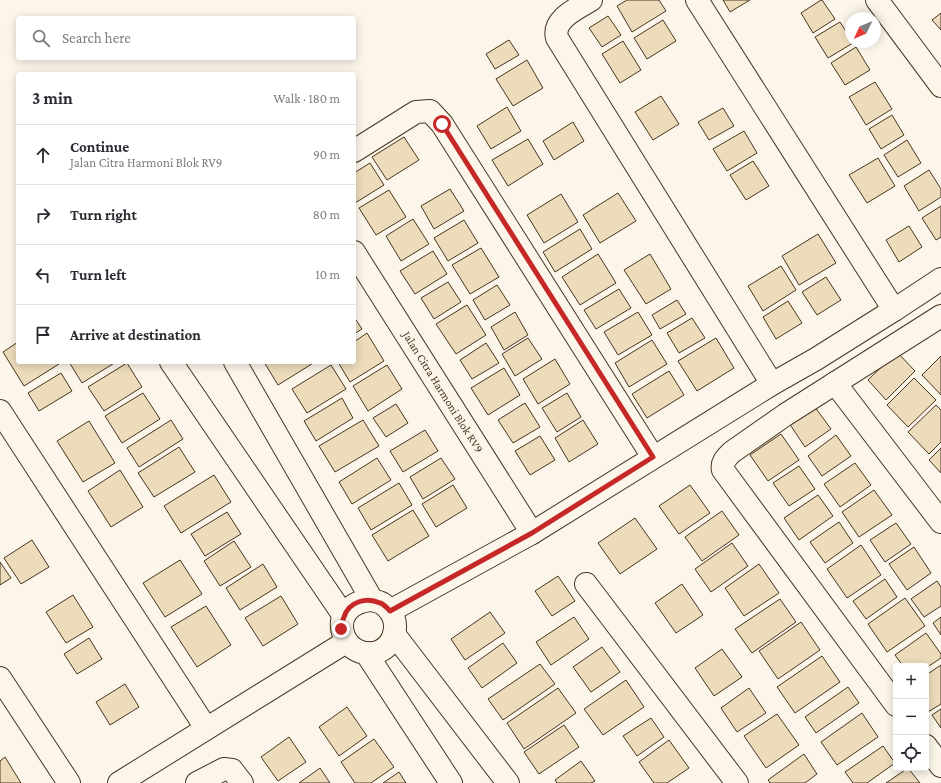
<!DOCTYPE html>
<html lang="en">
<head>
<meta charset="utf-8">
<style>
	:root { --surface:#fff; --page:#f2f2f3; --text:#2b2b33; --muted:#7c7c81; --line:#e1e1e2 }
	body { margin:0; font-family:"Crimson Pro",serif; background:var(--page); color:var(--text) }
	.controls { position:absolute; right:12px; bottom:12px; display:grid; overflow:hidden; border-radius:4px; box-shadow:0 2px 10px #0003 }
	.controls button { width:36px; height:36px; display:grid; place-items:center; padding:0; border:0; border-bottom:1px solid var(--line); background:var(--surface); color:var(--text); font:20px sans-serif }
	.compass { position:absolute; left:845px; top:12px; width:36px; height:36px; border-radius:50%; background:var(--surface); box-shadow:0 2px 10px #0003; rotate:226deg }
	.stop { position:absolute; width:12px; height:12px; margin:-9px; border:3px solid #c62828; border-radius:50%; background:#fff }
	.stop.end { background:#c62828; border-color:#fff; box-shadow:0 1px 4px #0008 }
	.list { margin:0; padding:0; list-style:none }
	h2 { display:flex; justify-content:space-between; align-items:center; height:52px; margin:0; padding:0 16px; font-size:17px }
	h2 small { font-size:13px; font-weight:400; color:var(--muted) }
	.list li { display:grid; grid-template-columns:26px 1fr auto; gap:12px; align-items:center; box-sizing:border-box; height:60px; padding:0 16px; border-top:1px solid var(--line) }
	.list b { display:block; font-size:15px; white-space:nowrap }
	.list p { margin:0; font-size:13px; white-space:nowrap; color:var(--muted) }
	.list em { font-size:13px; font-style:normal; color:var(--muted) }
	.icon { flex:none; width:22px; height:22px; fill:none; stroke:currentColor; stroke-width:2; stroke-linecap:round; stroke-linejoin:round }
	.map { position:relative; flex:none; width:941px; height:783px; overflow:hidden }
	.search { position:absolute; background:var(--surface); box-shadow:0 2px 10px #0003; left:16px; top:16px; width:340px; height:44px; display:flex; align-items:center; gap:10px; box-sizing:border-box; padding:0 14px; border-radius:4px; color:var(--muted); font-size:15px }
	.panel { position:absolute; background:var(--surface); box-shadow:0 2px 10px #0003; left:16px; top:72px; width:340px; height:292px; border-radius:4px }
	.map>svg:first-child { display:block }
	.building { fill:#ecdcbc; stroke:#4a3520 }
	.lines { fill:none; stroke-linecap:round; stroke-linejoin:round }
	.minor-casing { stroke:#4a3520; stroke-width:24 }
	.minor { stroke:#fbf6e9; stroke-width:22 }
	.route { stroke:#c62828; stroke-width:5 }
	.labels { text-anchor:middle; stroke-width:3; stroke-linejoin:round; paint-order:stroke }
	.street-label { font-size:12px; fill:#4a3520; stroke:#fbf6e9 }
</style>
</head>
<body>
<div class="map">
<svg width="941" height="783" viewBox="0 0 941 783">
	<rect width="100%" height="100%" fill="#fbf6e9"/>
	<!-- building -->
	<g class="building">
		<path d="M627 0H659L666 11 632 32 617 6Z"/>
		<path d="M723 0H750L730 12Z"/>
		<path d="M821 0H822L835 19 813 33 801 13Z"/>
		<path d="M941 13V30L932 20Z"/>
		<path d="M608 16 621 35 602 47 589 28Z"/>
		<path d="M663 20 676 41 647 59 634 38Z"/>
		<path d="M840 22 851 39V42L853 43 828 58 815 37Z"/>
		<path d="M509 40 519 55 495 69 486 54Z"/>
		<path d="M623 41 641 70 620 83 602 54Z"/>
		<path d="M856 47 870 70 845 85 831 63Z"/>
		<path d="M527 60 543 88 513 106 496 79Z"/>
		<path d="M875 82 892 109 866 125 849 97Z"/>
		<path d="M661 96 679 124 653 140 635 112Z"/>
		<path d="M507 107 521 131 491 149 477 126Z"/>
		<path d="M723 108 734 126 709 140 698 122Z"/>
		<path d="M892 115 904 135 881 149 869 129Z"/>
		<path d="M573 122 584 141 554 160 543 141Z"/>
		<path d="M744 131 757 153 727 171 713 149Z"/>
		<path d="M404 137 419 160 387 180 372 157Z"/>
		<path d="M528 139 543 164 508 186 492 160Z"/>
		<path d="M907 140 921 163 898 177 884 155Z"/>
		<path d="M878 158 895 186 867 203 849 175Z"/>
		<path d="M753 161 769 186 746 200 730 175Z"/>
		<path d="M370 163 384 185 355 203 354 173Z"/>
		<path d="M929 170 941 189V197L919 211 904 186Z"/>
		<path d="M450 189 464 211 434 229 421 206Z"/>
		<path d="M389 190 406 217 376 235 359 208Z"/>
		<path d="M618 193 636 221 600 243 583 215Z"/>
		<path d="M561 194 578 222 544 243 527 215Z"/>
		<path d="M941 206V237L936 240 922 218Z"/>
		<path d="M413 219 429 244 401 261 386 236Z"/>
		<path d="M464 220 478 243 448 261 434 238Z"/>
		<path d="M909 226 922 247 899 262 886 240Z"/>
		<path d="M580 229 592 249 555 272 543 252Z"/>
		<path d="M818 234 836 263 799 285 782 256Z"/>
		<path d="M481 248 499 277 470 294 452 265Z"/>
		<path d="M433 251 447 274 415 294 400 271Z"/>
		<path d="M598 254 616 283 580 305 562 277Z"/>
		<path d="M650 254 671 289 646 304 624 270Z"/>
		<path d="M781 266 796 290 763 311 748 286Z"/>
		<path d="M826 277 841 300 817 315 802 292Z"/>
		<path d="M448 282 461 302 434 319 421 298Z"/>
		<path d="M497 285 510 305 485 320 473 300Z"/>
		<path d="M619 289 631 308 596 329 584 310Z"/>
		<path d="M677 300 686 314 660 329 652 315Z"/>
		<path d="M788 301 802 323 776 339 763 317Z"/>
		<path d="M467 305 486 335 456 354 436 324Z"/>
		<path d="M515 312 528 335 504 350 491 327Z"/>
		<path d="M638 312 652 335 618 355 604 332Z"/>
		<path d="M354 317 362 329 354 334Z"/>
		<path d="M692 318 705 338 679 353 667 333Z"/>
		<path d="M367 333 384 361 350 382 338 362H354V342Z"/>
		<path d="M528 338 542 359 515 376 502 354Z"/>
		<path d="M716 338 734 368 697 391 678 361Z"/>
		<path d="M652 340 667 364 629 387 615 363Z"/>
		<path d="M18 342V362H58L59 364 24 386 3 352Z"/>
		<path d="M486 343 499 363 472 379 460 360Z"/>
		<path d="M897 352 915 371 886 400 868 380Z"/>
		<path d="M941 356V395L922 375Z"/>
		<path d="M555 359 570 384 538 404 523 379Z"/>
		<path d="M69 362H116L82 383Z"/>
		<path d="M264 362H315L278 385Z"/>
		<path d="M127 363 142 387 104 411 88 387Z"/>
		<path d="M331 365 346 389 307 413 292 389Z"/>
		<path d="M387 365 402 389 368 411 353 386Z"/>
		<path d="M504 368 520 395 488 415 471 388Z"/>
		<path d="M669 371 684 395 647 418 632 394Z"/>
		<path d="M61 373 72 391 39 411 28 393Z"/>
		<path d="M914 378 936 400 908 427 887 405Z"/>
		<path d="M143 393 160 419 122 443 105 416Z"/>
		<path d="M567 393 581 417 557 432 542 408Z"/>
		<path d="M342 398 353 418 316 441 304 421Z"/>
		<path d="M525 403 540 427 513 443 498 420Z"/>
		<path d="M812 403 831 429 805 447 787 420Z"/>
		<path d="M396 404 408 423 386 437 373 418Z"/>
		<path d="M936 405 941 410V442L929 454 908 432Z"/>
		<path d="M171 420 183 439 139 467 127 448Z"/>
		<path d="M363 420 379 446 335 472 319 446Z"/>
		<path d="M583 420 598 444 569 462 555 438Z"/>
		<path d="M89 421 115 463 83 482 57 441Z"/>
		<path d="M425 430 438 451 403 472 390 451Z"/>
		<path d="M781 434 799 460 768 481 750 455Z"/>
		<path d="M836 435 851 456 822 476 808 456Z"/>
		<path d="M540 436 555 460 530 475 515 451Z"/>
		<path d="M179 447 195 472 154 497 138 473Z"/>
		<path d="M941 448V473L929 460Z"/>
		<path d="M377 458 391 480 352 504 339 482Z"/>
		<path d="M441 458 455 479 423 499 410 477Z"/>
		<path d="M855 463 871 485 840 507 824 484Z"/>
		<path d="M799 466 815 489 789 506 773 483Z"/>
		<path d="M120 470 143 507 111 527 88 491Z"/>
		<path d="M214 475 231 502 181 533 164 506Z"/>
		<path d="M399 483 412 505 371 530 358 508Z"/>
		<path d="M453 485 467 508 436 527 422 504Z"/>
		<path d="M690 485 710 513 679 534 659 506Z"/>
		<path d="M874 490 892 515 859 537 842 512Z"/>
		<path d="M818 495 833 516 799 540 784 518Z"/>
		<path d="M413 510 429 536 388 561 372 535Z"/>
		<path d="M722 511 739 535 702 561 685 537Z"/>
		<path d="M227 512 241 534 205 556 191 534Z"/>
		<path d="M635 518 657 549 620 574 598 543Z"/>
		<path d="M839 522 853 543 825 563 810 542Z"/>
		<path d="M896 523 911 544 885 562 870 540Z"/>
		<path d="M32 540 49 567 21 584 4 558Z"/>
		<path d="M234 541 251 567 220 586 204 561Z"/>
		<path d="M732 543 748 566 711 592 695 569Z"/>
		<path d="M861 545 881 575 847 598 827 569Z"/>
		<path d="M914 547 931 573 907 590 889 564Z"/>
		<path d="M180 560 202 594 165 617 143 583Z"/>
		<path d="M0 562 11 578 0 585Z"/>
		<path d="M263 564 277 587 240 610 226 588Z"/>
		<path d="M759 564 779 593 744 616 725 588Z"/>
		<path d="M558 576 575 601 552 616 535 591Z"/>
		<path d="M885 579 897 597 866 619 853 601Z"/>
		<path d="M937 581 941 587V606L924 617 911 599Z"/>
		<path d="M682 584 703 615 676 633 655 603Z"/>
		<path d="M73 595 93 627 66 643 46 612Z"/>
		<path d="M281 596 298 624 263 646 245 618Z"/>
		<path d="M905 598 925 626 887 652 868 624Z"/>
		<path d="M780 599 796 622 752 653 735 629Z"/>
		<path d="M206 606 231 645 197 667 171 627Z"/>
		<path d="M490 612 505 633 465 660 451 639Z"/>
		<path d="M574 617 589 639 551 665 536 642Z"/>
		<path d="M941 617V635L933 623Z"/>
		<path d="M801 622 820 650 778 679 759 651Z"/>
		<path d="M926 633 941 654V658L926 668V666H903L895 655Z"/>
		<path d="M89 638 102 659 77 674 64 654Z"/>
		<path d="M503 643 517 663 482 688 468 668Z"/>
		<path d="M602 647 620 672 591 692 573 667Z"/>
		<path d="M722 649 742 677 714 696 695 668Z"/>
		<path d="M822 656 840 682 795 713 777 687Z"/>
		<path d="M540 664 555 684 503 720 488 699Z"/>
		<path d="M941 665V704L928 712 926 709V675Z"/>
		<path d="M626 680 644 707 603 735 584 709Z"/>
		<path d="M125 684 139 707 110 725 96 702Z"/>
		<path d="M848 687 859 703 816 733 805 717Z"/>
		<path d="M558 688 576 713 524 749 507 723Z"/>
		<path d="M749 688 766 713 737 732 721 708Z"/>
		<path d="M347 707 367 736 339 756 319 727Z"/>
		<path d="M941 709V728L932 715Z"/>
		<path d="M862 713 878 737 837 765 821 742Z"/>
		<path d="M777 714 799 745 766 768 744 736Z"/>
		<path d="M651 718 664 737 637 756 623 736Z"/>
		<path d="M564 725 579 747 539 774 524 752Z"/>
		<path d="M289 737 306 762 278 781 261 757Z"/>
		<path d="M374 739 394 767 371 783H355L341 762Z"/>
		<path d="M669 740 689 768 667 783H654L639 762Z"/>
		<path d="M883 746 895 763 867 783H853L845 772Z"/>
		<path d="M804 754 817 774 805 783H770L768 780Z"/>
		<path d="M5 757 21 783H0V761Z"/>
		<path d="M581 761 595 781 591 783H557L555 780Z"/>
		<path d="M320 768 330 783H299Z"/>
		<path d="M908 768 920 783H886Z"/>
		<path d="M399 772 406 783H383Z"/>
	</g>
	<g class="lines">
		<defs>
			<g id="minor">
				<path d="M591 0C578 8 552 19 557 38L772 384"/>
				<path d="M697 0 894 310"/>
				<path d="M877 0 941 86"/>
				<path d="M354 151 416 112 430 111 442 124 653 457"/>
				<path d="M354 252 532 533"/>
				<path d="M171 362 344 616"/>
				<path d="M235 362 372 600C375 601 380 602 383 604 408 622 391 661 361 652 352 649 347 644 344 636 336 615 352 601 372 600"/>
				<path d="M835 383 941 522"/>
				<path d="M0 411 206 728"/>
				<path d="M586 584 737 783"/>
				<path d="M390 611 532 533 772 384 816 359 894 310 941 279"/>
				<path d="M394 634 508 783"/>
				<path d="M366 653 451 783"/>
				<path d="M0 678 69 783"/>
				<path d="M896 705 723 470C721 462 727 457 732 452L785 415 941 316"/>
				<path d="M926 746 941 766"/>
				<path d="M119 783 346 642"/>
				<path d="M197 783 224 769 232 770 242 783"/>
			</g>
		</defs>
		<!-- minor casing -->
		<use href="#minor" class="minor-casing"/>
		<!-- minor -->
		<use href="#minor" class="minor"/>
	</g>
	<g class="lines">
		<!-- route -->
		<path class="route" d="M341 629C342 625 342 621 344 617 349 601 367 597 380 603 384 604 387 608 390 611L532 533 653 457 442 124"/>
	</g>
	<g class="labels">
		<!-- street labels -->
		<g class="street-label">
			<text transform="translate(443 392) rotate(58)" y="4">Jalan Citra Harmoni Blok RV9</text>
		</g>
	</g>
</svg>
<div class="controls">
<button>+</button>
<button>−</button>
<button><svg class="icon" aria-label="locate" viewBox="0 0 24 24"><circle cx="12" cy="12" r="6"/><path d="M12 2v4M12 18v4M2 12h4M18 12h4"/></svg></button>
</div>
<svg class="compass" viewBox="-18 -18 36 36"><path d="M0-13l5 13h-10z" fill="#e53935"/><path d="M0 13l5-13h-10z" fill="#7c7c81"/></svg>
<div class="stop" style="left:442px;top:124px"></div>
<div class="stop end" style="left:341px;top:629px"></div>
<div class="search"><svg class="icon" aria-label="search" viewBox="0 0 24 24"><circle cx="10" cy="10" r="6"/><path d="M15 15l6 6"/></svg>Search here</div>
<section class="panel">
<h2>3 min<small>Walk · 180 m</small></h2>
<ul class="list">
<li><svg class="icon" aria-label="ahead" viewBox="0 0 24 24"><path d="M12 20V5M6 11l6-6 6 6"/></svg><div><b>Continue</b><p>Jalan Citra Harmoni Blok RV9</p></div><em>90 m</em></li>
<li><svg class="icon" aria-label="right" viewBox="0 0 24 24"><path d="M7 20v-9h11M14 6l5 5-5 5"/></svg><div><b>Turn right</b></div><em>80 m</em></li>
<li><svg class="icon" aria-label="left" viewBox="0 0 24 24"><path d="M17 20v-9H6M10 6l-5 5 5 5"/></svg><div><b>Turn left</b></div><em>10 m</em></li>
<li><svg class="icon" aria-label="arrive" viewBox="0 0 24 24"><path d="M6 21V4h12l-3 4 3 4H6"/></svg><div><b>Arrive at destination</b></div></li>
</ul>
</section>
</div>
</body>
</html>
